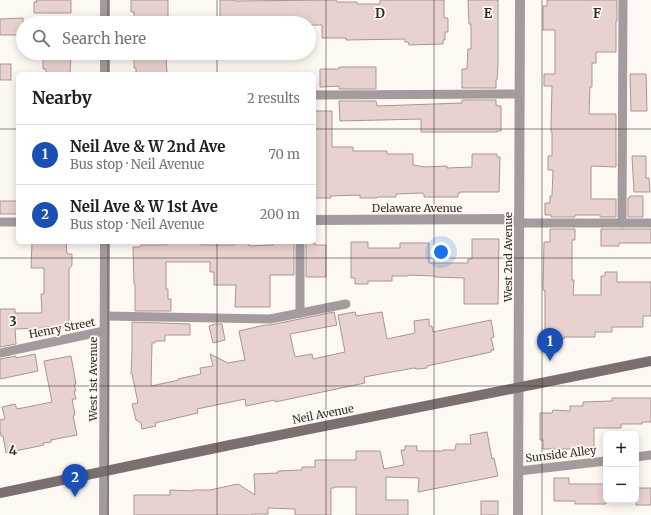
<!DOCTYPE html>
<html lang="en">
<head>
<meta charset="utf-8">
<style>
	:root { --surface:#fff; --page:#f2f2f2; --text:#202124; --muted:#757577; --line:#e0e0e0; --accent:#ea580c }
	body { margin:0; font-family:Merriweather,serif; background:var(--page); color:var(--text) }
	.controls { position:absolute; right:12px; bottom:12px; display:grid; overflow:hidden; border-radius:6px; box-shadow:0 2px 10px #0003 }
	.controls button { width:36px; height:36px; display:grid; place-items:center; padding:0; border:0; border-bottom:1px solid var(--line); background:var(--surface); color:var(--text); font:20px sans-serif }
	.you { position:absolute; left:441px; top:252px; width:14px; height:14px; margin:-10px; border:3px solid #fff; border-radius:50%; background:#1a73e8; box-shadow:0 0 0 6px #1a73e833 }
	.badge { display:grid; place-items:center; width:26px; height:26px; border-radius:50%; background:var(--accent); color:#fff; font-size:13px; font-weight:700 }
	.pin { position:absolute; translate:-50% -33px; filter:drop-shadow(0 1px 2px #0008) }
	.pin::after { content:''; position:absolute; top:21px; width:14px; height:12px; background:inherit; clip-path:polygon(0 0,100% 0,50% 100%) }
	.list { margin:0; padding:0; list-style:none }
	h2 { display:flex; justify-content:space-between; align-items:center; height:52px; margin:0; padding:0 16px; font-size:17px }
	h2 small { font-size:13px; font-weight:400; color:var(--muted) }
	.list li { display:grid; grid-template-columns:26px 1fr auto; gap:12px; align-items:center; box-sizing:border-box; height:60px; padding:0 16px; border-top:1px solid var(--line) }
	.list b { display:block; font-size:15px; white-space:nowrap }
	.list p { margin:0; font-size:13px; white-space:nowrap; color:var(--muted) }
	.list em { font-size:13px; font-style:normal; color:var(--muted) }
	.icon { flex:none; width:22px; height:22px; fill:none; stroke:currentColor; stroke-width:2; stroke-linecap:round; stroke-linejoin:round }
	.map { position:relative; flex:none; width:651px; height:515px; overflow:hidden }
	.search { position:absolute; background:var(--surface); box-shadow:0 2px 10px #0003; left:16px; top:16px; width:300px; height:44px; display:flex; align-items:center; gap:10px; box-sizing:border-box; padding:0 14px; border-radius:22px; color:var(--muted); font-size:15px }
	.panel { position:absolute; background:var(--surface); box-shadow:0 2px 10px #0003; left:16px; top:72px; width:300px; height:172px; border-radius:6px }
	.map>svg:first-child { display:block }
	.building { fill:#e7d2cf; stroke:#a99694 }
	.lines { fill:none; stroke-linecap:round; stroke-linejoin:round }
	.lane { stroke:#a59b9c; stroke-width:9 }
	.street { stroke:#a59b9c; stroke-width:10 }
	.secondary { stroke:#7c6f70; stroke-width:10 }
	.grid { fill:none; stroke:#332d28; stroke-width:1; stroke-opacity:0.55 }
	.labels { text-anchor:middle; stroke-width:3.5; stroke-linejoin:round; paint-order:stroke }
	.street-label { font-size:11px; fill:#332d28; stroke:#fef8f2 }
	.grid-label { font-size:13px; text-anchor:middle; font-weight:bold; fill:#332d28; stroke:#fef8f2; stroke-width:3.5; stroke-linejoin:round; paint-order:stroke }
</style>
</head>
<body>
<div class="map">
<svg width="651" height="515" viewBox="0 0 651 515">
	<rect width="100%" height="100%" fill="#fef8f2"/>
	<!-- building -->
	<g class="building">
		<path d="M36 0H71V13H34V2H37Z"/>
		<path d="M131 0H168V23H134V12H131Z"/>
		<path d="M220 0H234V1L336 0 337 2H357V4H380V0H444V18H448V32H445V40H443V44L409 45 408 42H405V39L346 40V38H322V25H309V23H220Z"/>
		<path d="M468 0H498V65L497 80H496V88H462V69H467L468 49H471V24H469Z"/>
		<path d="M547 0H617V21H616V52H596V63H592V87H590L589 114H616V167L591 166V199H616V217H600V215H575V217H551V215H545V203H550V196H552L553 170H548V156H552V132H551V125L552 86H544V74H555V30H543V6H547Z"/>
		<path d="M23 18V35H0V19Z"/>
		<path d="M43 53H71L70 74H46V69H43Z"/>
		<path d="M134 53H158V55H166L167 74H136V68H134Z"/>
		<rect x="0" y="64" width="11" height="16"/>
		<path d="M339 67H376V89H339V86L320 87V69H339Z"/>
		<path d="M630 74H646L647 111H631Z"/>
		<path d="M462 100H496V105H497V106H501V131H497V132H421V119L340 121 339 101H376L377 106 462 103Z"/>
		<path d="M314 111H332V147H353V151H387V154H413V165L425 167 447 166V168L472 167V154H497V157H500L499 192H460V193H458V197H424V194L422 193 396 194V197H377V198H360V195L330 196 331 198H314Z"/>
		<path d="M632 156H646V178H649L650 192H634Z"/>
		<path d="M630 196H643V217H628V198H630Z"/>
		<rect x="0" y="201" width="18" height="13"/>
		<path d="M550 229H575V240H572V280H574L573 295H601V276H605V272H617V282H651V316H643V327H612V332H595V337H564V339H545V290H543L544 242H550Z"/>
		<path d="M601 229H651V243H619V246H601Z"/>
		<path d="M472 239H499L498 304H464V278L435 277V276L408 275V276H392V281H368V284H355V278H351V242H368V248H400V243H429V263H468V259H472Z"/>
		<path d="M32 242H66L67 254H72V265L69 269V327H45V328L15 329 16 344 0 347V309H15V313H42L41 294H44V268H31Z"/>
		<path d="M167 242H201V245H234V242H249V246L273 245V242H294V275H270V307H235L236 285H214V272H210V262H166V289H168V299H171V311H135V284H134L133 247H140L141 245H167Z"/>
		<path d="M306 243H315V245H326V277H306Z"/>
		<path d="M334 312 337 325 290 334 295 357 312 354 313 359 345 352 338 315 355 312 356 316 382 312 387 339 415 333 414 321 429 319V326H432L433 332 491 320 494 337 491 338 494 350H491V352L427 366V368L417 369 414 368 364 377 365 383 275 402V400L246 406 245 399 197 409 198 413 155 423 156 426 142 429 141 423 136 420 132 404 138 403 132 374H131L132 352V322L190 324V335H165V341H155V343H152L151 386 179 380 178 379 201 374 200 368 213 366 210 354 228 363 245 360 239 331 265 325H270Z"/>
		<path d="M215 324H222L225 340 213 343 209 326Z"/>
		<path d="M35 354 38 371 0 379V359L16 356V358Z"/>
		<path d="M71 356 76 384H74L76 391H74L76 399H72L75 415 73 416 77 435 51 440V442L43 443 44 445 6 453 3 436H1L0 430V420L5 419 2 407 15 404 17 409 52 402 44 361Z"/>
		<path d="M612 398H651V422H642V424H621V428H594V455H576V449H543V440H540V413H552L553 410 570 411V406H583V402L612 401Z"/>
		<path d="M487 432 492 459 494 458 498 476 418 492 419 478 386 477V500H408V515H356V487H334V488H331V515H295V509L268 508V514H252V515H134V495H170V490L193 491V490H210L238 484 255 495 254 474 278 473V471L302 470V467H315V460H356V451H380L384 469 404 465 401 450H405V446H417V451H443V450H455L456 444H471L470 435Z"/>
		<path d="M554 478H569V484H606V504H575V501H554Z"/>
		<rect x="636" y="488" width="15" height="17"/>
		<rect x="481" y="501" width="17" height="14"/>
	</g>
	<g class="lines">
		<!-- lane -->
		<g class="lane">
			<path d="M314 95 520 94"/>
			<path d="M0 222H18"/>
			<path d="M520 223H651"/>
			<path d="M622 223 623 0"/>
			<path d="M300 242V313"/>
			<path d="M105 316 270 319 346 304"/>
			<path d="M0 353 104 331"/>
			<path d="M636 457 651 455"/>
			<path d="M519 471 606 461"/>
		</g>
		<!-- street -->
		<g class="street">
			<path d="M105 0V23"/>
			<path d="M105 53V74"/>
			<path d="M314 220 503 219 520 223"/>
			<path d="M104 515 105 242"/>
			<path d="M518 515 520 0"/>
		</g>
		<!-- secondary -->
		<path class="secondary" d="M0 493 230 445 651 361"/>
	</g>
	<!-- grid -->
	<path class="grid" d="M108 0V23M217 0V23M326 0V515M434 0V515M542 0V515M108 53V74M217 53V74M0 129H18M314 129H651M108 242V515M217 242V515M0 258H651M0 386H651"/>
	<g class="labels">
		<!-- street labels -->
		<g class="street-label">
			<text x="417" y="212">Delaware Avenue</text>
			<text transform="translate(508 257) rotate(-90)" y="4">West 2nd Avenue</text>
			<text transform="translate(62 328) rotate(-11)" y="4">Henry Street</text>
			<text transform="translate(93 379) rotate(-90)" y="4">West 1st Avenue</text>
			<text transform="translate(323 414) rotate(-11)" y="4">Neil Avenue</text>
			<text transform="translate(561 454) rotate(-7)" y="4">Sunside Alley</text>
		</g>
	</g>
	<g class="grid-label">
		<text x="380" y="18">D</text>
		<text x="488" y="18">E</text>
		<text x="597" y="18">F</text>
		<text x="13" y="326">3</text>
		<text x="13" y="455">4</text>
	</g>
</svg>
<div class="controls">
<button>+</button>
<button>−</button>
</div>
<div class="you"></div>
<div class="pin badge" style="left:550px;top:361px;background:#1a4fb4">1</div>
<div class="pin badge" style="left:75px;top:497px;background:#1a4fb4">2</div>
<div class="search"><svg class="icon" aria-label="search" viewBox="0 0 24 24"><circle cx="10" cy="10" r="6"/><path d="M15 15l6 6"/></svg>Search here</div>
<section class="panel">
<h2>Nearby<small>2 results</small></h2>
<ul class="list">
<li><span class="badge" style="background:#1a4fb4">1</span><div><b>Neil Ave &amp; W 2nd Ave</b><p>Bus stop · Neil Avenue</p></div><em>70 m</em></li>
<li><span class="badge" style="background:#1a4fb4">2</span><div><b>Neil Ave &amp; W 1st Ave</b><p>Bus stop · Neil Avenue</p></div><em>200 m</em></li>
</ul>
</section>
</div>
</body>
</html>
